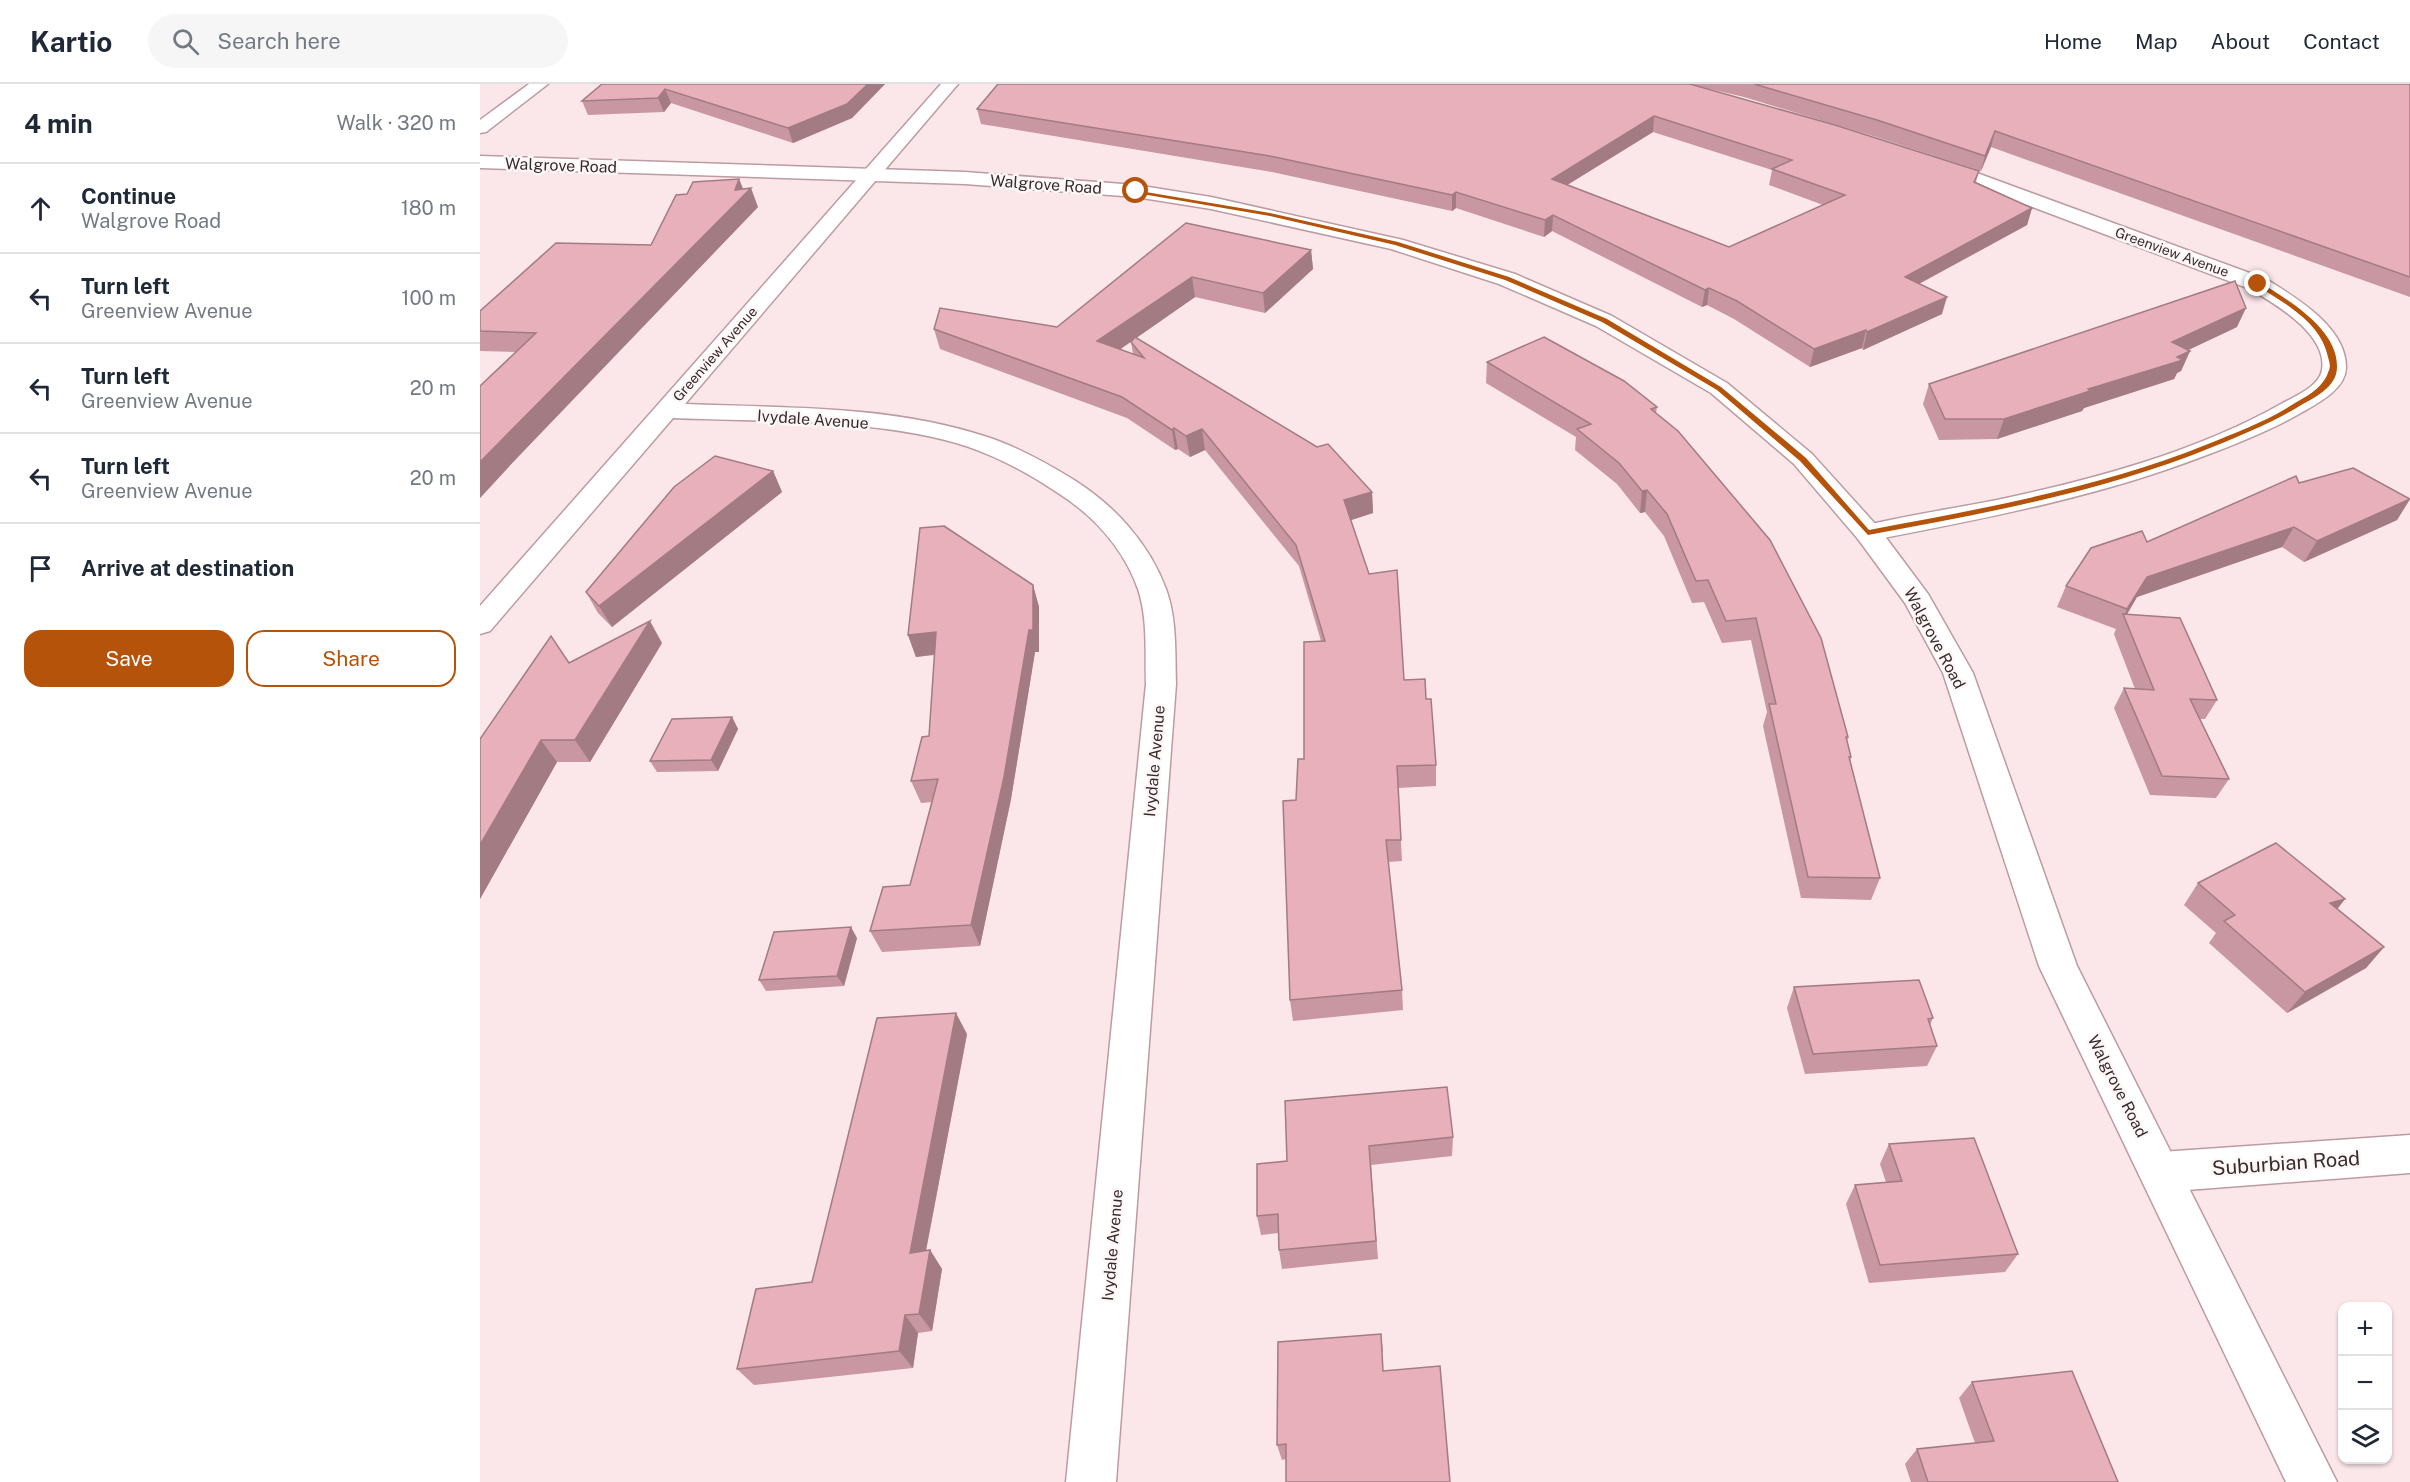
<!DOCTYPE html>
<html lang="en">
<head>
<meta charset="utf-8">
<style>
	:root { --surface:#fff; --page:#f6f6f7; --text:#1f2937; --muted:#747a83; --line:#e0e1e3; --accent:#b45309 }
	body { margin:0; font-family:"Public Sans",sans-serif; background:var(--page); color:var(--text) }
	.controls { position:absolute; right:18px; bottom:18px; display:grid; overflow:hidden; border-radius:12px; box-shadow:0 2px 4px #0004 }
	.controls button { width:54px; height:54px; display:grid; place-items:center; padding:0; border:0; border-bottom:2px solid var(--line); background:var(--surface); color:var(--text); font:30px sans-serif }
	.stop { position:absolute; width:18px; height:18px; margin:-14px; border:4px solid #b45309; border-radius:50%; background:#fff }
	.stop.end { background:#b45309; border-color:#fff; box-shadow:0 2px 6px #0008 }
	.list { margin:0; padding:0; list-style:none }
	h2 { display:flex; justify-content:space-between; align-items:center; height:78px; margin:0; padding:0 24px; font-size:26px }
	h2 small { font-size:20px; font-weight:400; color:var(--muted) }
	.list li { display:grid; grid-template-columns:39px 1fr auto; gap:18px; align-items:center; box-sizing:border-box; height:90px; padding:0 24px; border-top:2px solid var(--line) }
	.list b { display:block; font-size:22px; white-space:nowrap }
	.list p { margin:0; font-size:20px; white-space:nowrap; color:var(--muted) }
	.list em { font-size:20px; font-style:normal; color:var(--muted) }
	.actions { display:flex; gap:12px; padding:18px 24px }
	.actions a { flex:1; padding:14px 0; border:2px solid var(--accent); border-radius:18px; text-align:center; font-size:21px; color:var(--accent) }
	.actions .main { background:var(--accent); color:#fff }
	.icon { flex:none; width:33px; height:33px; fill:none; stroke:currentColor; stroke-width:2; stroke-linecap:round; stroke-linejoin:round }
	.map { position:relative; flex:none; width:1930px; height:1398px; overflow:hidden }
	header { display:flex; align-items:center; gap:36px; box-sizing:border-box; height:84px; padding:0 30px; background:var(--surface); border-bottom:2px solid var(--line) }
	header strong { font-size:28px }
	nav { display:flex; gap:33px; margin-inline-start:auto; font-size:21px }
	.search { width:420px; height:54px; background:var(--page); display:flex; align-items:center; gap:15px; box-sizing:border-box; padding:0 21px; border-radius:33px; color:var(--muted); font-size:22px }
	main { display:flex }
	aside { flex:1; background:var(--surface) }
	.map>svg:first-child { display:block }
	.lines { fill:none; stroke-linecap:round; stroke-linejoin:round }
	.street-casing { stroke:#bc9ca3; stroke-width:3 }
	.secondary-casing { stroke:#bc9ca3; stroke-width:3 }
	.street { fill:#fff; fill-rule:evenodd }
	.secondary { fill:#fff; fill-rule:evenodd }
	.wall { fill:#c897a1; fill-rule:evenodd }
	.shaded-wall { fill:#a27b83 }
	.building { fill:#e8b0bb; stroke:#a27b83; stroke-width:1.5; fill-rule:evenodd }
	.route { fill:#b45309 }
	.labels { text-anchor:middle; stroke-width:5; stroke-linejoin:round; paint-order:stroke }
	.far-street-label { font-size:14px; fill:#382b2e; stroke:#fef7f8 }
	.street-label { font-size:16px; fill:#382b2e; stroke:#fef7f8 }
	.near-street-label { font-size:20px; fill:#382b2e; stroke:#fef7f8 }
</style>
</head>
<body>
<header>
<strong>Kartio</strong>
<div class="search"><svg class="icon" aria-label="search" viewBox="0 0 24 24"><circle cx="10" cy="10" r="6"/><path d="M15 15l6 6"/></svg>Search here</div>
<nav><a>Home</a><a>Map</a><a>About</a><a>Contact</a></nav>
</header>
<main>
<aside>
<h2>4 min<small>Walk · 320 m</small></h2>
<ul class="list">
<li><svg class="icon" aria-label="ahead" viewBox="0 0 24 24"><path d="M12 20V5M6 11l6-6 6 6"/></svg><div><b>Continue</b><p>Walgrove Road</p></div><em>180 m</em></li>
<li><svg class="icon" aria-label="left" viewBox="0 0 24 24"><path d="M17 20v-9H6M10 6l-5 5 5 5"/></svg><div><b>Turn left</b><p>Greenview Avenue</p></div><em>100 m</em></li>
<li><svg class="icon" aria-label="left" viewBox="0 0 24 24"><path d="M17 20v-9H6M10 6l-5 5 5 5"/></svg><div><b>Turn left</b><p>Greenview Avenue</p></div><em>20 m</em></li>
<li><svg class="icon" aria-label="left" viewBox="0 0 24 24"><path d="M17 20v-9H6M10 6l-5 5 5 5"/></svg><div><b>Turn left</b><p>Greenview Avenue</p></div><em>20 m</em></li>
<li><svg class="icon" aria-label="arrive" viewBox="0 0 24 24"><path d="M6 21V4h12l-3 4 3 4H6"/></svg><div><b>Arrive at destination</b></div></li>
</ul>
<div class="actions"><a class="main">Save</a><a>Share</a></div>
</aside>
<div class="map">
<svg width="1930" height="1398" viewBox="0 0 1930 1398">
	<rect width="100%" height="100%" fill="#fbe6ea"/>
	<g class="lines">
		<defs>
			<g id="street">
				<path d="M461 0H478L205 320C304 324 408 321 504 352 534 361 566 379 594 396 634 421 669 459 686 505 697 535 695 569 696 600L636 1398H586L666 600C665 569 668 535 658 505 643 463 612 430 575 407 548 389 516 372 486 362 397 334 286 338 193 334L10 547 0 550V522Z"/>
				<path d="M1456 74 1786 195C1815 213 1866 243 1866 283 1866 306 1836 320 1819 330 1789 347 1756 360 1724 372 1615 414 1501 435 1388 457L1378 455 1374 449 1378 443C1424 432 1471 425 1517 416 1612 396 1716 368 1801 320 1815 312 1839 303 1842 286 1848 250 1795 220 1770 205L1449 84 1447 80 1449 76Z"/>
				<path d="M1930 1051V1089L1681 1108 1666 1102 1660 1088 1666 1074 1681 1068Z"/>
			</g>
			<g id="secondary">
				<path d="M49 0H68L6 48 0 49V36Z"/>
				<path d="M0 72 485 88 656 101 731 113 923 156 1035 190 1132 232 1247 299 1332 370 1398 443 1448 510 1493 589 1597 882 1857 1398H1806L1559 882 1463 589 1425 519 1378 455 1314 380 1231 309 1116 242 1019 200 911 165 731 125 656 113 485 100 0 84Z"/>
			</g>
		</defs>
		<!-- street casing -->
		<use href="#street" class="street-casing"/>
		<!-- secondary casing -->
		<use href="#secondary" class="secondary-casing"/>
		<!-- street -->
		<use href="#street" class="street"/>
		<!-- secondary -->
		<use href="#secondary" class="secondary"/>
	</g>
	<!-- wall -->
	<g class="wall">
		<path d="M122 0H405L372 34 313 59 191 19 184 28 108 31 102 17Z"/>
		<path d="M518 0H1930V213L1511 63 1501 87 1393 52 1264 13 1217 2 1499 87 1496 98 1552 124 1547 141 1439 200 1462 230 1383 266 1382 264 1330 283 1254 235 1227 221 1222 223 1072 147 1064 153 976 124 972 127 792 88 501 40 497 25ZM1173 48 1292 86 1289 101 1343 121 1249 163 1087 101Z"/>
		<path d="M259 95 263 105 278 123 35 376 0 414V302L36 268 0 267V227L171 161Z"/>
		<path d="M706 139 831 166 833 185 785 229 715 213 656 254 892 408 893 429 871 436 924 596 946 615 956 681V702L918 704 922 777 908 778 922 906 923 926 813 937 810 916 816 716 824 675 841 557 819 482 725 366 710 373 698 365 695 366 647 334 460 265 454 245 577 243ZM653 256 651 258 653 270 640 265Z"/>
		<path d="M1757 243 1708 266 1710 267 1701 287 1697 289 1694 295 1604 324 1602 327 1517 355 1459 356 1443 320 1449 300Z"/>
		<path d="M1007 278 1177 323 1176 329 1368 653 1367 657 1371 673 1370 678 1400 794 1391 816 1321 814 1283 642 1287 628 1271 556 1242 559 1224 518 1212 519 1184 452 1165 428 1160 429 1137 400 1095 366 1096 353 1006 299Z"/>
		<path d="M293 387 302 408 132 543 118 529 106 508Z"/>
		<path d="M1819 399 1930 415 1917 436 1824 478 1802 463 1657 513 1646 531 1737 616 1725 635H1720L1749 695 1736 714 1670 711 1634 624 1644 604 1655 605 1634 550 1636 545 1577 523 1586 502 1667 458Z"/>
		<path d="M553 501 559 523V568H555L531 715 500 862 402 868 390 847 430 801 452 718 441 719 431 697 449 652 455 571 436 573 428 551Z"/>
		<path d="M182 559 110 678H77L0 815V655L89 579Z"/>
		<path d="M252 633 258 645 238 687 177 688 170 677Z"/>
		<path d="M1718 799 1865 815 1857 825 1904 863 1886 884 1807 929 1729 859 1736 849 1704 821Z"/>
		<path d="M377 854 364 902 286 907 279 896Z"/>
		<path d="M1314 903 1453 934 1450 941 1457 962 1447 982 1325 990 1307 924Z"/>
		<path d="M487 950 446 1167 450 1166 462 1185 452 1247 438 1249 433 1284 274 1301 257 1285 332 1198Z"/>
		<path d="M805 1017 973 1053 972 1072 891 1081 898 1175 802 1185 799 1166 798 1149 781 1151 777 1132 807 1077Z"/>
		<path d="M1409 1060 1538 1170 1525 1188 1389 1199 1366 1120 1375 1101 1406 1098 1400 1080Z"/>
		<path d="M901 1250 903 1267 806 1375 802 1376 797 1361Z"/>
		<path d="M1492 1298 1638 1398H1431L1425 1380 1437 1365 1495 1359 1479 1314Z"/>
	</g>
	<!-- shaded-wall -->
	<g class="shaded-wall">
		<path d="M388 0H405L372 34 313 59 308 44Z"/>
		<path d="M185 5 191 19 184 28 178 14Z"/>
		<path d="M1174 32 1173 48 1071 111 1072 95Z"/>
		<path d="M1515 47 1511 63 1501 87 1505 72Z"/>
		<path d="M259 95 265 110 271 104 278 123 35 376 0 414V378L255 106Z"/>
		<path d="M976 108V124L972 127V111Z"/>
		<path d="M1552 124 1547 141 1420 210 1425 193Z"/>
		<path d="M1073 131 1072 147 1064 153 1065 136Z"/>
		<path d="M831 166 833 185 785 229 783 209Z"/>
		<path d="M712 193 715 213 622 278 617 257Z"/>
		<path d="M1229 204 1227 221 1222 223 1225 206Z"/>
		<path d="M1467 213 1462 230 1383 266 1387 248Z"/>
		<path d="M1766 224 1757 243 1683 278 1692 258Z"/>
		<path d="M1386 246 1382 264 1330 283 1334 265Z"/>
		<path d="M1710 267 1701 287 1697 289 1694 295 1604 324 1602 327 1517 355 1524 335Z"/>
		<path d="M694 344 698 365 695 366 692 346Z"/>
		<path d="M722 345 725 366 710 373 706 352Z"/>
		<path d="M293 387 302 408 132 543 119 522Z"/>
		<path d="M1167 406 1165 428 1160 429 1162 407Z"/>
		<path d="M892 408 893 429 865 438 864 416Z"/>
		<path d="M1930 415 1917 436 1824 478 1837 457Z"/>
		<path d="M1814 443 1802 463 1657 513 1645 534 1644 532 1647 525 1667 493Z"/>
		<path d="M553 501 559 523V568H555L531 715 500 862 491 841Z"/>
		<path d="M170 537 182 559 110 678 95 656Z"/>
		<path d="M456 548 464 569 436 573 428 551Z"/>
		<path d="M252 633 258 645 238 687 231 676Z"/>
		<path d="M61 656 77 678 0 815V761Z"/>
		<path d="M1865 815 1848 837 1850 819Z"/>
		<path d="M371 843 377 854 364 902 357 892Z"/>
		<path d="M1904 863 1886 884 1807 929 1825 908Z"/>
		<path d="M476 929 487 950 442 1187 430 1169Z"/>
		<path d="M450 1166 462 1185 452 1247 439 1230Z"/>
		<path d="M425 1231 438 1249 433 1284 419 1267Z"/>
	</g>
	<!-- building -->
	<g class="building">
		<path d="M122 0H388L367 20 308 44 185 5 178 14 102 17Z"/>
		<path d="M518 0H1210L1355 41 1499 87 1494 98 1552 124 1425 193 1467 213 1387 248 1386 246 1334 265 1257 217 1229 204 1225 206 1073 131 1065 136 976 108 972 111 790 72 497 25ZM1174 32 1312 76 1292 85 1365 111 1249 163 1072 95Z"/>
		<path d="M1274 0H1930V193L1515 47 1505 72 1397 36Z"/>
		<path d="M259 95 255 106 271 104 0 378V302L56 249 0 247V227L76 159 171 161 196 111 207 110 213 98Z"/>
		<path d="M706 139 831 166 783 209 712 193 617 257 664 274 651 258 655 253 837 363 848 360 892 408 864 416 889 490 917 486 924 596 945 595 946 615H951L956 681 917 682 921 756H906L922 906 810 916 803 717 816 716 818 675H824V558L845 557 816 461 722 345 706 352 694 344 692 346 642 313 454 245 460 224 577 243Z"/>
		<path d="M1755 197 1766 224 1692 258 1710 267 1697 273 1703 276 1608 305 1610 307 1524 335H1465L1449 300Z"/>
		<path d="M1064 253 1144 297 1177 323 1171 325 1198 347 1290 456 1341 554 1368 653H1366L1371 673H1369L1400 794 1328 793 1289 620H1296L1276 534 1246 537 1228 496 1216 497 1187 430 1167 406 1162 407 1139 379 1097 345 1111 340 1007 278Z"/>
		<path d="M235 372 293 387 119 522 106 508 194 403Z"/>
		<path d="M1873 384 1930 415 1837 457 1814 443 1667 493 1647 525 1586 502 1611 464 1662 447 1667 458 1816 392 1819 399Z"/>
		<path d="M464 442 553 501V546H549L524 693 491 841 390 847 403 803 430 801 458 695 431 697 442 653 449 652 456 548 428 551 440 444Z"/>
		<path d="M1643 530 1700 534 1737 616 1710 615 1749 695 1682 692 1644 604 1674 606Z"/>
		<path d="M170 537 95 656H61L0 761V655L71 552 89 579Z"/>
		<path d="M252 633 231 676 170 677 192 635Z"/>
		<path d="M1796 759 1865 815 1850 819 1904 863 1825 908 1744 837 1755 831 1718 799Z"/>
		<path d="M371 843 357 892 279 896 294 848Z"/>
		<path d="M1439 896 1453 934 1448 935 1457 962 1333 970 1314 903Z"/>
		<path d="M476 929 430 1169 450 1166 439 1230 425 1231 419 1267 257 1285 276 1205 332 1198 397 934Z"/>
		<path d="M967 1003 973 1053 889 1062 896 1157 799 1166 798 1130 777 1132V1080L807 1077 805 1017Z"/>
		<path d="M1494 1054 1538 1170 1400 1181 1375 1101 1422 1097 1409 1060Z"/>
		<path d="M901 1250 903 1287 960 1282 970 1398H806V1360L797 1361 798 1258Z"/>
		<path d="M1592 1287 1638 1398H1448L1437 1365 1514 1357 1492 1298Z"/>
	</g>
	<!-- route -->
	<path class="route" d="M654 106 790 129 918 158 1029 193 1127 235 1241 303 1326 374 1389 446C1505 424 1619 404 1728 360 1755 349 1782 339 1807 324 1824 313 1843 306 1849 286 1851 282 1849 277 1848 273 1841 238 1804 219 1776 201V199H1781C1808 216 1858 245 1857 283 1857 304 1833 314 1818 323 1791 339 1764 350 1735 362 1623 408 1506 429 1388 451L1320 377 1237 306 1122 238 1025 196 915 161 790 132 656 109Z"/>
	<g class="labels">
		<!-- far-street labels -->
		<g class="far-street-label">
			<text transform="translate(1692 168) rotate(20)" y="5">Greenview Avenue</text>
			<text transform="translate(235 270) rotate(-49)" y="5">Greenview Avenue</text>
		</g>
		<!-- street labels -->
		<g class="street-label">
			<text transform="translate(81 81) rotate(2)" y="6">Walgrove Road</text>
			<text transform="translate(566 100) rotate(4)" y="6">Walgrove Road</text>
			<text transform="translate(333 335) rotate(4)" y="6">Ivydale Avenue</text>
			<text transform="translate(1455 554) rotate(62)" y="6">Walgrove Road</text>
			<text transform="translate(674 677) rotate(-85)" y="6">Ivydale Avenue</text>
			<text transform="translate(1638 1002) rotate(63)" y="6">Walgrove Road</text>
			<text transform="translate(632 1161) rotate(-85)" y="6">Ivydale Avenue</text>
		</g>
		<!-- near-street labels -->
		<g class="near-street-label">
			<text transform="translate(1806 1079) rotate(-4)" y="7">Suburbian Road</text>
		</g>
	</g>
</svg>
<div class="controls">
<button>+</button>
<button>−</button>
<button><svg class="icon" aria-label="layers" viewBox="0 0 24 24"><path d="M12 4l9 5-9 5-9-5zM3 14l9 5 9-5"/></svg></button>
</div>
<div class="stop" style="left:656px;top:107px"></div>
<div class="stop end" style="left:1778px;top:200px"></div>
</div>
</main>
</body>
</html>
